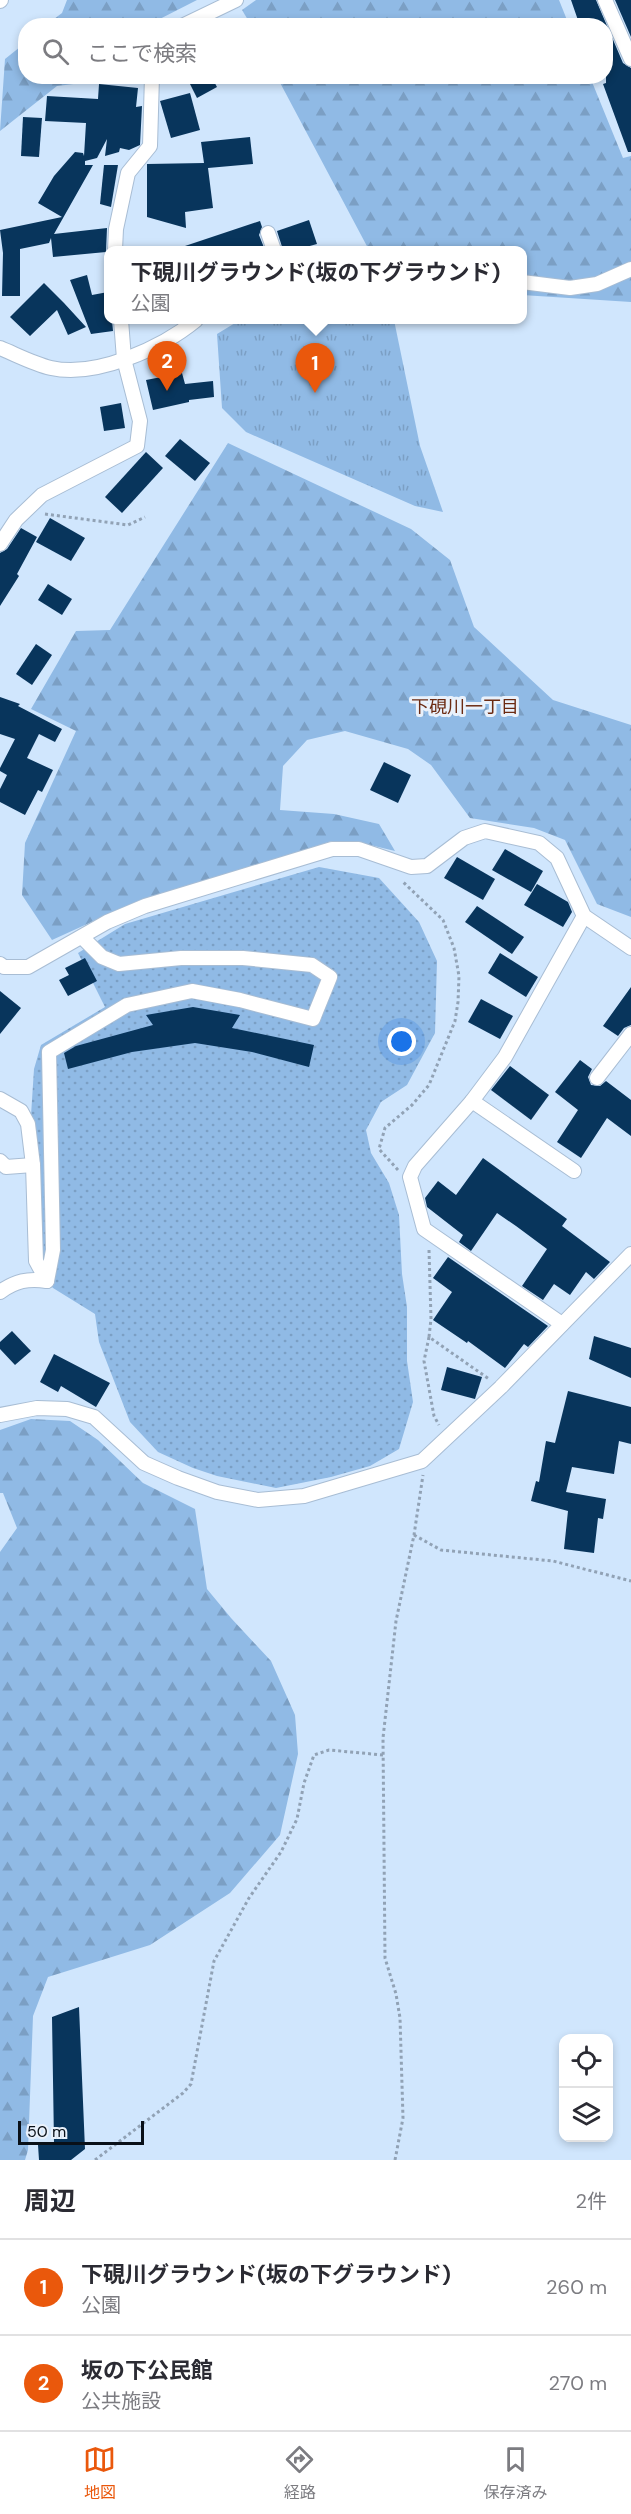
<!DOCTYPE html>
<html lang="ja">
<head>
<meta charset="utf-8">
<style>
	:root { --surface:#fff; --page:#f7f7f7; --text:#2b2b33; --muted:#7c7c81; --line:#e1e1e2; --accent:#ea580c }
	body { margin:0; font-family:"DM Sans","Noto Sans JP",sans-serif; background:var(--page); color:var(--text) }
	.controls { position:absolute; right:18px; bottom:18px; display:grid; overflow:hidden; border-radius:12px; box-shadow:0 3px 9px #0003 }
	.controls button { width:54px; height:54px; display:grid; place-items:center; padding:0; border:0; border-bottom:2px solid var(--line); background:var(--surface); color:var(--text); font:30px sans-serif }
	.scale { position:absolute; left:18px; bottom:15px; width:126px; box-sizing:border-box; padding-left:6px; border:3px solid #091018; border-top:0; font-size:16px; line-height:21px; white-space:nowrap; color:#091018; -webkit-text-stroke:4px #e9f1fb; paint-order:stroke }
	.you { position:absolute; left:402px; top:1042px; width:21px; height:21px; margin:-15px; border:4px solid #fff; border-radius:50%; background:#1a73e8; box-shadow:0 0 0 9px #1a73e833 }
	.badge { display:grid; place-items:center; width:39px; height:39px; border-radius:50%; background:var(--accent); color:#fff; font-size:20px; font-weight:700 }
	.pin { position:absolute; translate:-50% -50px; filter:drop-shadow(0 2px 3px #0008) }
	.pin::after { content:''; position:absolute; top:32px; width:21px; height:18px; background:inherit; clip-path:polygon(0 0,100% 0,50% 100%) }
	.popup { position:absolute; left:104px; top:246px; width:423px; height:78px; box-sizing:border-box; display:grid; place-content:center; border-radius:12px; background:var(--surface); filter:drop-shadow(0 2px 4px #0005); font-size:20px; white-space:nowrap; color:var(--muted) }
	.popup b { font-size:22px; color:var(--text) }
	.popup::after { content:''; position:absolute; left:50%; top:100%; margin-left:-12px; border:12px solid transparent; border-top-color:var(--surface) }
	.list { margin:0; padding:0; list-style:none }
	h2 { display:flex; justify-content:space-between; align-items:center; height:78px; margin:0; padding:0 24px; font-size:26px }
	h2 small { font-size:20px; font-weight:400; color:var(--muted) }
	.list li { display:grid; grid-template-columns:39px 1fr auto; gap:18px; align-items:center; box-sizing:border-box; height:96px; padding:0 24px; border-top:2px solid var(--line) }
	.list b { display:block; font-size:22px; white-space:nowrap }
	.list p { margin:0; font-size:20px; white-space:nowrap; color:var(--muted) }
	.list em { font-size:20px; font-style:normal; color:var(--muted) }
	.icon { flex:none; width:33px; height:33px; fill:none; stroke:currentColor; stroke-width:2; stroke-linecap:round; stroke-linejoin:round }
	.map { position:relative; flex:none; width:631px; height:2160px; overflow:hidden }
	.search { position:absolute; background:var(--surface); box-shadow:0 3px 9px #0003; left:18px; right:18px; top:18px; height:66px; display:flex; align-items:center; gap:15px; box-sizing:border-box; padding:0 21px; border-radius:24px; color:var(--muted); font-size:22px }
	.sheet { height:270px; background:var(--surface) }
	nav { display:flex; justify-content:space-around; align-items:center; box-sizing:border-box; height:84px; border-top:2px solid var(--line); background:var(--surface); font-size:16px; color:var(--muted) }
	nav a { display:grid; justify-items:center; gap:3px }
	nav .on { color:var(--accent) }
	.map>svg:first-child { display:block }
	.grass { fill:url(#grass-dots) }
	.forest { fill:url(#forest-firs) }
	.park { fill:url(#park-tufts) }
	.building { fill:#08355c }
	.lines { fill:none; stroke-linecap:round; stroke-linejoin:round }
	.street-casing { stroke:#a8bdd4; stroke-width:16 }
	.path { stroke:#91a2b5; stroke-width:3; stroke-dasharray:3 3; stroke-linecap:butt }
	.street { stroke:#fff; stroke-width:14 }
	.labels { text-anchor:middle; stroke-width:6; stroke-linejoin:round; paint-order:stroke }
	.neighbourhood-label { font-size:18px; fill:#6b2a12; stroke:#e9f1fb }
</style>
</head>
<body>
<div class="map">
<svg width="631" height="2160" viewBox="0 0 631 2160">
	<defs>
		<pattern id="grass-dots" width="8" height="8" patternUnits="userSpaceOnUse" patternTransform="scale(1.5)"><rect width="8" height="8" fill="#90bae5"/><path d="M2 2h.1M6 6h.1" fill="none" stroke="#7b9fc4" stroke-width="1.8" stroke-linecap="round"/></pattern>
		<pattern id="forest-firs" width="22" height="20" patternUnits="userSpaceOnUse" patternTransform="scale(1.5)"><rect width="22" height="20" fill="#90bae5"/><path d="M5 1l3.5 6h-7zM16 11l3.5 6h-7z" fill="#7b9fc4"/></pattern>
		<pattern id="park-tufts" width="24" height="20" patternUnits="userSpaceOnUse" patternTransform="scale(1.5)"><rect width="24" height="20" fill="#90bae5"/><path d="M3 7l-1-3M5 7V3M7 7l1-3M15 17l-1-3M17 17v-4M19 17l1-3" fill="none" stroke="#7b9fc4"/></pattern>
	</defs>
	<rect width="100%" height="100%" fill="#d0e6fd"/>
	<!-- grass -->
	<path class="grass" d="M319 867 379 878 419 922 437 961 435 1033 407 1085 381 1102 366 1130 371 1153 389 1183 399 1215 402 1274 407 1307V1361L413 1402 399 1449 370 1466 331 1477 276 1488 217 1476 193 1468 158 1452 130 1422 99 1342 95 1314 53 1288 30 1260V1131L34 1069 41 1045 105 1007 78 953 125 924Z"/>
	<!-- forest -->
	<g class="forest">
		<path d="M67 0H197L148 25H46L62 13Z"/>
		<path d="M256 0H559L569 25H251L242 10Z"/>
		<path d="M25 43 26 76 131 77 57 86 0 131 5 59Z"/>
		<path d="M277 77H590L623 158 631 156V302L522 295V250H369Z"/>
		<path d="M228 443 411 529 450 560 474 627 553 700 631 725V917L597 904 565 840 534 828 470 818 431 765 408 749 345 731 307 740 283 766 280 810 334 814 379 824 395 851 366 844 332 841 251 868 140 900 52 940 22 895 25 843 76 731 31 709 76 631 110 630Z"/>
		<path d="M31 1419 70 1421 98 1440 143 1483 195 1509 207 1589 231 1618 271 1661 295 1715 298 1754 280 1835 230 1893 150 1945 48 1977 33 2016 28 2150 25 2160H0V1552L17 1528 3 1493H0V1430Z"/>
	</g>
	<!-- park -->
	<path class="park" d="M240 320H394L420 446 443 512 415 506 246 432 222 408 217 334Z"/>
	<!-- building -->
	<g class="building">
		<path d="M571 0H596L623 63 631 68V152H628L603 84 606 83V26H580Z"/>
		<path d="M615 0H631V37Z"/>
		<path d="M186 76H211L217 87 197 98Z"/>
		<path d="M99 84 138 88 136 107 142 106 140 145 129 150 120 148 119 152 105 156 107 139 97 158 85 161V165H93L54 234 107 228 106 252 53 257 51 238 49 243 20 249V296H2L3 253 0 230 62 217 38 203 54 176 75 152 83 153 84 156 86 123 45 121 47 96 98 99Z"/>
		<path d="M190 93 200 130 171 138 160 101Z"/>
		<path d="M23 117 42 118 39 157 21 156Z"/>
		<path d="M250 137 253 164 208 168 213 208 185 212 186 228 147 217V164L204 163 201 142Z"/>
		<path d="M104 165H118L111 207 100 204Z"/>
		<path d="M309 220 317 244 295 250H283L277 231Z"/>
		<path d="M260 221 262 227 259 235 265 250H183L182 247Z"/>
		<path d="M87 275 92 295 108 292V320H112L113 331 91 334 70 280Z"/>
		<path d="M44 283 64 303 86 327 68 335 57 310 30 336 10 317Z"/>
		<path d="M182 373 185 384 213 381 214 397 189 400V402L153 410 146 380Z"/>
		<path d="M121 403 125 428 104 431 100 407Z"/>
		<path d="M180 439 210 463 195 481 165 456Z"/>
		<path d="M146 452 163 468 122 513 105 497Z"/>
		<path d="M50 518 85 538 71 561 36 542Z"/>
		<path d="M21 528 37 537 17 574 19 576 0 606V553L7 549Z"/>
		<path d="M48 584 72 599 62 615 38 600Z"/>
		<path d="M36 644 52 655 32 685 16 674Z"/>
		<path d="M0 697 20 704 18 706 62 729 55 742 39 734 27 758 53 770 42 792 38 790 25 815 0 802V789L7 775 0 771V768L15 739 0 734Z"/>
		<path d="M384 762 411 775 398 803 370 790Z"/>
		<path d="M505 849 543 871 531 892 492 870Z"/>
		<path d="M457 857 495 879 483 900 444 878Z"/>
		<path d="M537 884 568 902 572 912 563 927 524 905Z"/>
		<path d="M477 906 524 937 512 954 465 922Z"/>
		<path d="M500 953 538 977 526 997 488 973Z"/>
		<path d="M85 958 97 981 68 996 59 980 69 975 65 968Z"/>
		<path d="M631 987V1025L624 1028 618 1036 603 1026Z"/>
		<path d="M0 991 21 1008 0 1034Z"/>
		<path d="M481 999 513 1016 500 1039 468 1022Z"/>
		<path d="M193 1007 240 1015 232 1028 314 1045 309 1067 252 1052 195 1043 132 1052 68 1069 64 1053 76 1046 153 1025 146 1015Z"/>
		<path d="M580 1060 592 1069 588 1077 591 1085 600 1086 606 1081 631 1100V1136L607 1118 581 1158 557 1142 578 1110 555 1092Z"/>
		<path d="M510 1066 549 1095 531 1120 491 1090Z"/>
		<path d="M483 1158 567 1219 562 1226 610 1262 594 1279 586 1272 570 1295 554 1284 543 1300 522 1286 547 1249 516 1226 497 1213 471 1251 459 1242 463 1235 427 1207 425 1198 438 1181 456 1195Z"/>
		<path d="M448 1257 548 1326 528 1347 524 1344 505 1368 468 1341 467 1343 433 1320 452 1292 433 1278Z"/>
		<path d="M12 1331 31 1351 15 1365 0 1349V1342Z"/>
		<path d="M594 1336 631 1348V1378L589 1359Z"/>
		<path d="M54 1354 110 1383 96 1407 61 1386 58 1392 40 1382Z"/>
		<path d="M447 1367 482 1377 475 1399 441 1390Z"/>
		<path d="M568 1391 631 1407V1444L619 1441 614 1474 572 1467 566 1492 606 1499 603 1519 598 1518 594 1553 564 1549 568 1511 531 1501 536 1481 539 1482 546 1441 555 1443Z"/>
		<path d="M79 2007 85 2149 71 2160H39L38 2145 54 2143 52 2017Z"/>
	</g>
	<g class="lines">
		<defs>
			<g id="street">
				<path d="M605 0 631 59"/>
				<path d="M0 1 1 0"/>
				<path d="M182 26 236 0"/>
				<path d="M268 233 274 250"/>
				<path d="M115 250 116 229 128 173 150 146 152 76"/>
				<path d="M522 282 570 288 597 284 631 269"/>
				<path d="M0 348C17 355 34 364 51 368 96 378 162 348 196 320"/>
				<path d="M0 544 16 520 42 495 137 446 140 421 124 359 121 320"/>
				<path d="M0 964 4 967H28L107 922 145 906 332 849H359L411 867 427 866 464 838 485 831 539 843 557 858 584 916 631 948"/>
				<path d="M597 1078 631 1034"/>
				<path d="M0 1099 21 1111 28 1124 33 1165 36 1261 47 1281C28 1278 15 1281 0 1292"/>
				<path d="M472 1101 415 1166 410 1177 424 1229 562 1324"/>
				<path d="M0 1161 6 1167 33 1165"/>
				<path d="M574 1171 472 1101 505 1057 584 916"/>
				<path d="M47 1281 53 1250 49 1052 127 1005 192 991 240 1000 313 1019 330 977 312 965 243 958H181L119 964 102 957 82 937"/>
				<path d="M0 1415 37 1408 67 1409 94 1417 144 1463 178 1478 217 1492 258 1500 304 1496 422 1461 501 1387 631 1254"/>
			</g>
		</defs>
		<!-- street casing -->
		<use href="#street" class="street-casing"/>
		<!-- path -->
		<g class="path">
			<path d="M45 514 128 525 145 517"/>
			<path d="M398 1170 379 1149 385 1128 412 1105 429 1085 455 1021 458 1002 459 976 454 948 443 920 402 881"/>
			<path d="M429 1250 431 1319 429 1337 489 1379"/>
			<path d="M429 1337 424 1361 434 1416 439 1425"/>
			<path d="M414 1535 441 1550 553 1561 631 1581"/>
			<path d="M95 2160 183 2093 191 2084 214 1961 249 1898 281 1852 297 1819 304 1783 314 1755 329 1750 383 1755"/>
			<path d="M395 2160 403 2118 400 2018 396 1994 385 1958 383 1738 396 1621 414 1535 423 1475"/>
		</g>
		<!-- street -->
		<use href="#street" class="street"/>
	</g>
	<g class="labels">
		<!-- neighbourhood labels -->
		<g class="neighbourhood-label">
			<text x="465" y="713">下硯川一丁目</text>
		</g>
	</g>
</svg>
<div class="controls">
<button><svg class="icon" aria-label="locate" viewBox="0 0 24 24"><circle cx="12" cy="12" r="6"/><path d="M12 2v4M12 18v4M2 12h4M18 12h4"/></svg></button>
<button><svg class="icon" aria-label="layers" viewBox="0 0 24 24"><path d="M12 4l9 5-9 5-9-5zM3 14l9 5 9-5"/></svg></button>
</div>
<div class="scale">50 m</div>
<div class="you"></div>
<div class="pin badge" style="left:315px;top:393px">1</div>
<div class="popup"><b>下硯川グラウンド(坂の下グラウンド)</b>公園</div>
<div class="pin badge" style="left:167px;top:391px">2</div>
<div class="search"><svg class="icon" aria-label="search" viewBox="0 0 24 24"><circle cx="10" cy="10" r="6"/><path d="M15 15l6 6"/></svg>ここで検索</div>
</div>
<section class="sheet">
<h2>周辺<small>2件</small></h2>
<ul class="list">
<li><span class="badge">1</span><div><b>下硯川グラウンド(坂の下グラウンド)</b><p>公園</p></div><em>260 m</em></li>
<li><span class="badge">2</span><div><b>坂の下公民館</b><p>公共施設</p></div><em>270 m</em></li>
</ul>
</section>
<nav>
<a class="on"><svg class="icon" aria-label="map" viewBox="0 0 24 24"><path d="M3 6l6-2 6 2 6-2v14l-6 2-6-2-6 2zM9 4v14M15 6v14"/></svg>地図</a>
<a><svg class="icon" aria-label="directions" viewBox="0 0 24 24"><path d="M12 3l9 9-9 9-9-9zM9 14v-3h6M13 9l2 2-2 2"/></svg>経路</a>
<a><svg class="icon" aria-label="saved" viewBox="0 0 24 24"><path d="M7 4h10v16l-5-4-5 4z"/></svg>保存済み</a>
</nav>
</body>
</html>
